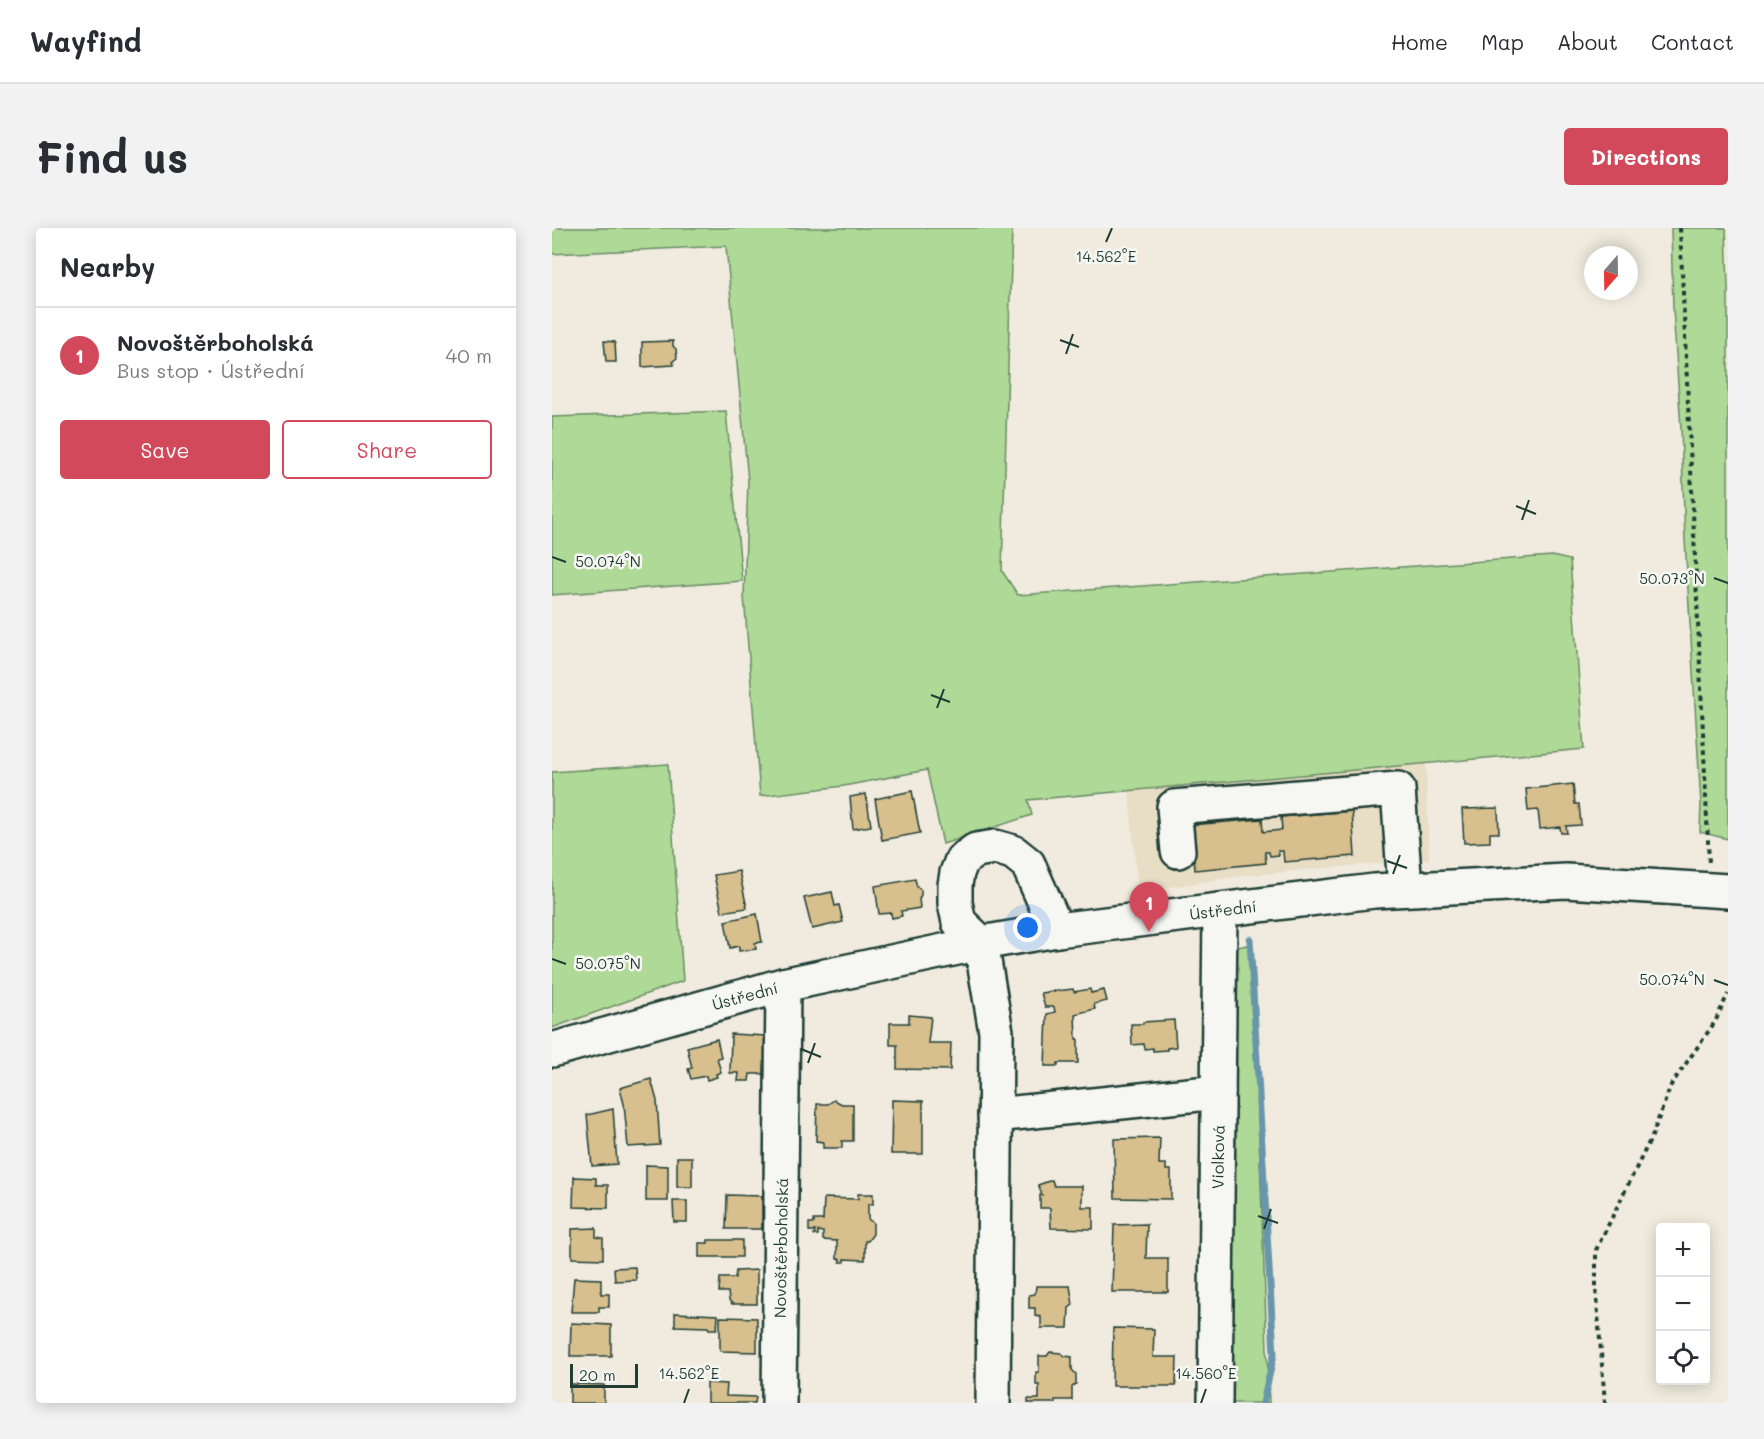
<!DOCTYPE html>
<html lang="en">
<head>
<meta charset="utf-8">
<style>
	:root { --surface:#fff; --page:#f2f2f3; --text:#2b2b33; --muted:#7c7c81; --line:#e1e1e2; --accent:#d1495b }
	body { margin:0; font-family:Mali,sans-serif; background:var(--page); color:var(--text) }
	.controls { position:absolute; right:18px; bottom:18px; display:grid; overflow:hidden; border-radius:6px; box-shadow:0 3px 15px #0003 }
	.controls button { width:54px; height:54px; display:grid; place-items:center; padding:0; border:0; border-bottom:2px solid var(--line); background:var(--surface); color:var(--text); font:30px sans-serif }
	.compass { position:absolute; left:1032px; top:18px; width:54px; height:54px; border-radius:50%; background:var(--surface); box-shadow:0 3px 15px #0003; rotate:200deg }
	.scale { position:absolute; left:18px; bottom:15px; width:68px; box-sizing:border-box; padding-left:6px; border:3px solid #1f3d34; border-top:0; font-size:16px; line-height:21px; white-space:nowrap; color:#1f3d34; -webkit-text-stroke:4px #f6f6f2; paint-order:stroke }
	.you { position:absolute; left:476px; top:700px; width:21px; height:21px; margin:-15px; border:4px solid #fff; border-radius:50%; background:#1a73e8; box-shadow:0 0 0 9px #1a73e833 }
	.badge { display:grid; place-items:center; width:39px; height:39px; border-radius:50%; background:var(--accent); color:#fff; font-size:20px; font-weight:700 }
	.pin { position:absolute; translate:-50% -50px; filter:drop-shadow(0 2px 3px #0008) }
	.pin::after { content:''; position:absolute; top:32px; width:21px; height:18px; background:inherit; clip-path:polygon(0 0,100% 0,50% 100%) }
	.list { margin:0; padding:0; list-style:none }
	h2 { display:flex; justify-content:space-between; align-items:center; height:78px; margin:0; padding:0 24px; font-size:26px }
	h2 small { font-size:20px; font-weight:400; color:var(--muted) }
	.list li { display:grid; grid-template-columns:39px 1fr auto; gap:18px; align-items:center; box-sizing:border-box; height:96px; padding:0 24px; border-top:2px solid var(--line) }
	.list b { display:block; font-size:22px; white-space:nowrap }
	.list p { margin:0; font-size:20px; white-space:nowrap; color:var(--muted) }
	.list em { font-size:20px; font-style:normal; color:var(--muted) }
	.actions { display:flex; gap:12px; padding:18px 24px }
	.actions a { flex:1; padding:14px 0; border:2px solid var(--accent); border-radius:6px; text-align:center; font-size:21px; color:var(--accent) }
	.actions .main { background:var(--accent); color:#fff }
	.icon { flex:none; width:33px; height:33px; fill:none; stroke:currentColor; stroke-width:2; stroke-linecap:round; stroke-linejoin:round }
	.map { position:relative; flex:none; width:1176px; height:1175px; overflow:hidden; border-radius:6px }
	header { display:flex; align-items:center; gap:36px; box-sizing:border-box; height:84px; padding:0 30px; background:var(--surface); border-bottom:2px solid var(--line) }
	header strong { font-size:28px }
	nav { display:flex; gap:33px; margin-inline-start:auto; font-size:21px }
	.intro { display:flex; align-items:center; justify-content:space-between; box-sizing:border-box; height:144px; padding:0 36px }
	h1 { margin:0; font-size:42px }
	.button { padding:15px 27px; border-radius:6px; background:var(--accent); color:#fff; font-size:21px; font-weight:700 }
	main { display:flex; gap:36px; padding:0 36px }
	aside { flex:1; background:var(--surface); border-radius:6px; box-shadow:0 3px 15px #0003 }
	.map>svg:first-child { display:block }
	.built { fill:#e8dec6 }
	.green { fill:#afd996; stroke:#678b65; stroke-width:1.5 }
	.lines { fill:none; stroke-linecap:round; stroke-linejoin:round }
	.stream { stroke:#6896aa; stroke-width:7 }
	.building { fill:#d7bf8e; stroke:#1f3d34; stroke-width:1.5 }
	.minor-casing { stroke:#1f3d34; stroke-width:38 }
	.path { stroke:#1f3d34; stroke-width:4; stroke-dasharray:4.5 4.5; stroke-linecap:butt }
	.minor { stroke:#f6f6f2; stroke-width:33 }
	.ticks { fill:none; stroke:#1f3d34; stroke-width:2 }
	.labels { text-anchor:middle; stroke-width:5; stroke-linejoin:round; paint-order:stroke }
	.street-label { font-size:16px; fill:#1f3d34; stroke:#f6f6f2 }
	.ticks-label { font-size:15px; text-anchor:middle; fill:#1f3d34; stroke:#f6f6f2; stroke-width:5; stroke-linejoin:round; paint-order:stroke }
</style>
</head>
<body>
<header>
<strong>Wayfind</strong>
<nav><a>Home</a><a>Map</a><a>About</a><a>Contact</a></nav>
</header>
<div class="intro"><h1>Find us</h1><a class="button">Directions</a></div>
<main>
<aside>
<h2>Nearby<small></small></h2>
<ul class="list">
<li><span class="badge">1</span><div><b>Novoštěrboholská</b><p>Bus stop · Ústřední</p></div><em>40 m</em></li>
</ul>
<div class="actions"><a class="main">Save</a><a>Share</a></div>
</aside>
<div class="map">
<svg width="1176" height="1175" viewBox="0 0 1176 1175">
	<rect width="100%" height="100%" fill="#f0ebde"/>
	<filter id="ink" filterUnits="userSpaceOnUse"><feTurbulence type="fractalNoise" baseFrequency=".0167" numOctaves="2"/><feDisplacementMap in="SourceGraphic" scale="12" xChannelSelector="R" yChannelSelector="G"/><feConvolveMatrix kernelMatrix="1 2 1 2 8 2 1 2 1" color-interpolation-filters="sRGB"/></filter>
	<g filter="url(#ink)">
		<!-- built -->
		<path class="built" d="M874 536 877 631 696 647 586 664 577 563Z"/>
		<!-- green -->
		<g class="green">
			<path d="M0 0H460L450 343 466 367 1000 328 1018 332 1032 521 476 572 480 587 391 616 375 542 292 558 208 568 192 368 196 253 174 18 0 26Z"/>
			<path d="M1119 0H1174L1176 61V611L1148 604 1149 576 1133 312 1129 200 1121 81Z"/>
			<path d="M174 183 190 353 0 367V189Z"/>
			<path d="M116 536 131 753 0 800V544Z"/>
			<path d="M700 716 717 1175H676L681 720Z"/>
		</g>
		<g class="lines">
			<!-- stream -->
			<path class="stream" d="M698 711 722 1126 711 1175"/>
		</g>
		<!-- building -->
		<g class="building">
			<path d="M52 113 63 114 64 134H54Z"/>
			<path d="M121 113V118L124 121 125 130 121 133 122 137 90 139V114Z"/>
			<path d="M1021 556 1023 576H1027L1029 597 1014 598 1015 605H1009L1008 599 988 601 986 582 976 583 974 561Z"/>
			<path d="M360 563 368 605 330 612 323 571Z"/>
			<path d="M314 566 319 598 301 601 298 569Z"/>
			<path d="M946 580 947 605H938V614L912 615 910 581Z"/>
			<path d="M800 583 803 628 732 634 731 623H726L727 627 718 628 717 624H713L714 635 643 642 639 597 710 591 711 604 730 602 729 589Z"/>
			<path d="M187 643 195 680 170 684 162 647Z"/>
			<path d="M363 651 365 659 369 662V667L367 671 368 680 349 683 350 688 340 690 339 685 327 686 323 658Z"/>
			<path d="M280 664 283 678 287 677 291 694 260 701 252 670Z"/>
			<path d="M205 686 210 714 203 715 204 721 187 723V718L178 720 173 693Z"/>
			<path d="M521 761 522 764 538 761 539 765 552 762 555 773 542 776 543 781 523 786 524 811H526V835H506V838H493L495 786 503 784 502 779H493L489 765Z"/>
			<path d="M357 787 379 789 376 815H399L398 842 345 841V817H338V795H357Z"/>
			<path d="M622 792 624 819 615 820V822L601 823V820L593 821 592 816 580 817 579 796H591V794Z"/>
			<path d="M179 806 214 808 213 846H198L197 853H186L187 845H178Z"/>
			<path d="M165 811 169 829 165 830 169 844 164 846 165 849 155 852 154 848 139 851 136 841 140 840 135 819Z"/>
			<path d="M99 851 105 873 108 917 76 919 72 876 68 860Z"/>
			<path d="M282 872 290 876H301V913H290V920H271V914L264 913 265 876H276Z"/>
			<path d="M340 872 371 873V926H339Z"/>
			<path d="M61 881 65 936 40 938 35 887Z"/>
			<path d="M608 910 607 936H614V942H619V971L563 970 562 911Z"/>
			<rect x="125" y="929" width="15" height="30"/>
			<path d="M94 937 116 938V973H94Z"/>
			<path d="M22 949 44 950V957H56V980L21 979Z"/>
			<path d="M500 952 502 958H530V979H541V1001L499 1000 498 980H488V967H490L486 957Z"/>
			<path d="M306 966H321V976H316V991L321 995V1006L316 1013H313V1032L292 1031V1034H288V1031H285V1013L271 1012V1004L266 1003V1007H262L263 1003H257V995H262V992H271L272 970 306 971Z"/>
			<path d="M175 967 210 968V1001H174Z"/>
			<path d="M121 973H135V994H122Z"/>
			<path d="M595 996 594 1030H616V1064H560L562 997Z"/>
			<path d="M44 1000V1009L51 1010V1031L20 1030V1001Z"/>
			<path d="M156 1012H190V1029H147V1015H156Z"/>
			<path d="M83 1039 84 1052 63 1053 62 1040Z"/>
			<path d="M205 1042V1076H180L177 1072 176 1064H167L168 1050H183L184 1043Z"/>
			<path d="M22 1050 49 1051V1066H57V1079H47V1084H19Z"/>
			<path d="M484 1058H518L521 1077 517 1080 516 1100H489V1089L483 1088V1080H477V1067L483 1066Z"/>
			<path d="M123 1085 166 1087 165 1101H157L156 1099 123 1098Z"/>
			<path d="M168 1089 205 1090V1124L168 1123Z"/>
			<path d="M19 1095 59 1097V1128H18Z"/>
			<path d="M561 1100 602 1101 601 1129H625L624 1158H560Z"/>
			<path d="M498 1124 509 1125 513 1128 520 1129V1142L524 1146V1156L520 1159V1172H503V1175H476V1171H487V1157H484V1144H487V1128H495Z"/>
			<path d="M155 1155 175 1156 174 1168 204 1169 203 1175H155Z"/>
			<path d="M18 1156 52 1157V1175H18Z"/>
		</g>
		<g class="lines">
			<defs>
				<g id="minor">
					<path d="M626 623 622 579 846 561 853 661"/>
					<path d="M0 822 231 757 429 715 505 702 822 663 1014 653 1176 663"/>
					<path d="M443 887 666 864"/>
					<path d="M227 1175 231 757"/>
					<path d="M441 1175 444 804 429 715 407 694 403 675V657L405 645 410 632 424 622 443 619 461 624 476 636 505 702"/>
					<path d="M663 1175 668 682"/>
				</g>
			</defs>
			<!-- minor casing -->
			<use href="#minor" class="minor-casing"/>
			<!-- path -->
			<g class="path">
				<path d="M1128 0 1157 635"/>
				<path d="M1053 1175 1044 1061V1022L1100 908 1119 857 1163 794 1176 766"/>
			</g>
			<!-- minor -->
			<use href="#minor" class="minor"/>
		</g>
	</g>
	<!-- ticks -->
	<path class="ticks" d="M554 14 560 0M508 112 527 119M514 126 521 106M964 278 984 286M970 292 977 272M0 329 14 334M1162 350 1176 355M379 467 398 474M385 480 392 461M835 633 855 640M841 646 848 627M0 731 14 736M1162 752 1176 757M249 821 269 829M256 835 263 815M706 988 726 995M712 1001 719 981M132 1175 137 1161M649 1175 654 1161"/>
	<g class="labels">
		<!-- street labels -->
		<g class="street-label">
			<text transform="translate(671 682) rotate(-7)" y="6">Ústřední</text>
			<text transform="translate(193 768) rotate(-15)" y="6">Ústřední</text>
			<text transform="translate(666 929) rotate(-89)" y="6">Violková</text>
			<text transform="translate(229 1020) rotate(-89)" y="6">Novoštěrboholská</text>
		</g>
	</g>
	<g class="ticks-label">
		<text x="554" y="34">14.562°E</text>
		<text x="56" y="339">50.074°N</text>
		<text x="1120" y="356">50.073°N</text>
		<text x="56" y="741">50.075°N</text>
		<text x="1120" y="757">50.074°N</text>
		<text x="137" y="1151">14.562°E</text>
		<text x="654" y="1151">14.560°E</text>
	</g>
</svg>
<div class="controls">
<button>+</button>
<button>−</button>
<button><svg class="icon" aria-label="locate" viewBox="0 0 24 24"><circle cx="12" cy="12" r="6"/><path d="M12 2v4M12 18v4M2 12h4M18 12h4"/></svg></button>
</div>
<svg class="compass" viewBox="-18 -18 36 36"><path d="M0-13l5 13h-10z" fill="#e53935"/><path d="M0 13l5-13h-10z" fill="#7c7c81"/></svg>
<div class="scale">20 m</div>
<div class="you"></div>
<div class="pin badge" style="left:597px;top:704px">1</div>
</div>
</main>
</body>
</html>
